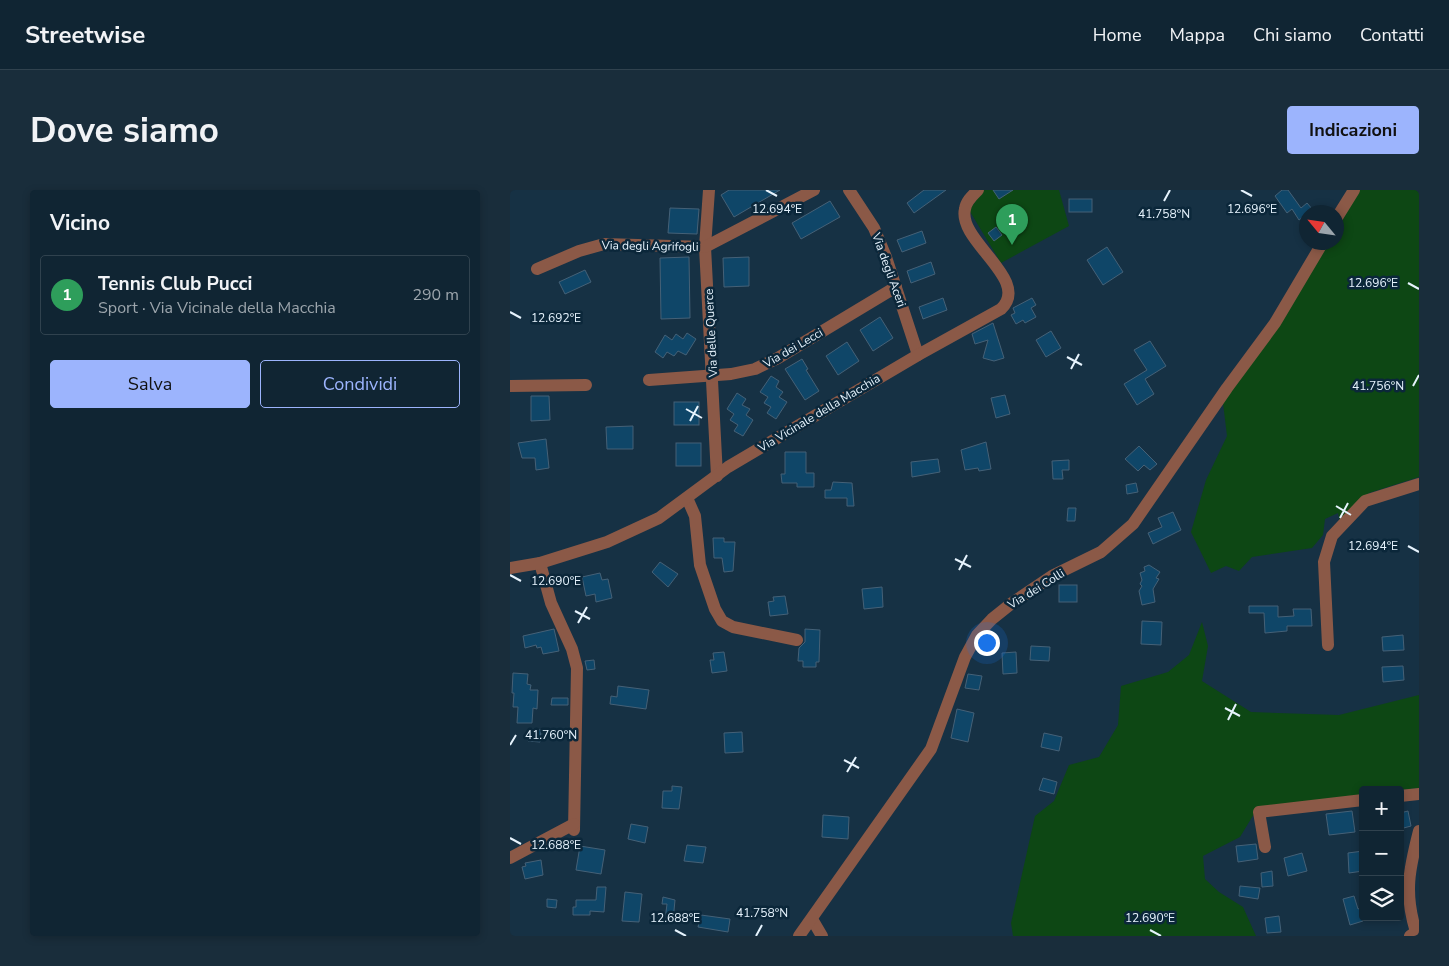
<!DOCTYPE html>
<html lang="it">
<head>
<meta charset="utf-8">
<style>
	:root { --surface:#102533; --page:#192d3b; --text:#f1f3f6; --muted:#9ca5ac; --line:#30424e; --accent:#9cb4fd }
	body { margin:0; font-family:"Nunito Sans",sans-serif; background:var(--page); color:var(--text) }
	.controls { position:absolute; right:15px; bottom:15px; display:grid; overflow:hidden; border-radius:5px; box-shadow:0 2px 8px #0003 }
	.controls button { width:45px; height:45px; display:grid; place-items:center; padding:0; border:0; border-bottom:1px solid var(--line); background:var(--surface); color:var(--text); font:25px sans-serif }
	.compass { position:absolute; left:789px; top:15px; width:45px; height:45px; border-radius:50%; background:var(--surface); box-shadow:0 2px 8px #0003; rotate:299deg }
	.you { position:absolute; left:476px; top:452px; width:18px; height:18px; margin:-12px; border:4px solid #fff; border-radius:50%; background:#1a73e8; box-shadow:0 0 0 8px #1a73e833 }
	.badge { display:grid; place-items:center; width:32px; height:32px; border-radius:50%; background:var(--accent); color:#fff; font-size:16px; font-weight:700 }
	.pin { position:absolute; translate:-50% -41px; filter:drop-shadow(0 1px 2px #0008) }
	.pin::after { content:''; position:absolute; top:26px; width:18px; height:15px; background:inherit; clip-path:polygon(0 0,100% 0,50% 100%) }
	.list { margin:0; padding:0; list-style:none }
	h2 { display:flex; justify-content:space-between; align-items:center; height:65px; margin:0; padding:0 20px; font-size:21px }
	h2 small { font-size:16px; font-weight:400; color:var(--muted) }
	.list li { display:grid; grid-template-columns:32px 1fr auto; gap:15px; align-items:center; box-sizing:border-box; height:80px; margin:0 10px 10px; padding:0 10px; border:1px solid var(--line); border-radius:5px }
	.list b { display:block; font-size:19px; white-space:nowrap }
	.list p { margin:0; font-size:16px; white-space:nowrap; color:var(--muted) }
	.list em { font-size:16px; font-style:normal; color:var(--muted) }
	.actions { display:flex; gap:10px; padding:15px 20px }
	.actions a { flex:1; padding:11px 0; border:1px solid var(--accent); border-radius:5px; text-align:center; font-size:18px; color:var(--accent) }
	.actions .main { background:var(--accent); color:#111 }
	.icon { flex:none; width:28px; height:28px; fill:none; stroke:currentColor; stroke-width:2; stroke-linecap:round; stroke-linejoin:round }
	.map { position:relative; flex:none; width:909px; height:746px; overflow:hidden; border-radius:5px }
	header { display:flex; align-items:center; gap:30px; box-sizing:border-box; height:70px; padding:0 25px; background:var(--surface); border-bottom:1px solid var(--line) }
	header strong { font-size:24px }
	nav { display:flex; gap:28px; margin-inline-start:auto; font-size:18px }
	.intro { display:flex; align-items:center; justify-content:space-between; box-sizing:border-box; height:120px; padding:0 30px }
	h1 { margin:0; font-size:35px }
	.button { padding:12px 22px; border-radius:5px; background:var(--accent); color:#111; font-size:18px; font-weight:700 }
	main { display:flex; gap:30px; padding:0 30px }
	aside { flex:1; background:var(--surface); border-radius:5px; box-shadow:0 2px 8px #0003 }
	.map>svg:first-child { display:block }
	.green { fill:#0d4714 }
	.building { fill:#0f4668; stroke:#456177 }
	.lines { fill:none; stroke-linecap:round; stroke-linejoin:round }
	.minor { stroke:#8b5947; stroke-width:12 }
	.ticks { fill:none; stroke:#e6f3fd; stroke-width:2 }
	.labels { text-anchor:middle; stroke-width:5; stroke-linejoin:round; paint-order:stroke }
	.street-label { font-size:12px; fill:#e6f3fd; stroke:#0b273a }
	.ticks-label { font-size:12px; text-anchor:middle; fill:#e6f3fd; stroke:#0b273a; stroke-width:5; stroke-linejoin:round; paint-order:stroke }
</style>
</head>
<body>
<header>
<strong>Streetwise</strong>
<nav><a>Home</a><a>Mappa</a><a>Chi siamo</a><a>Contatti</a></nav>
</header>
<div class="intro"><h1>Dove siamo</h1><a class="button">Indicazioni</a></div>
<main>
<aside>
<h2>Vicino<small></small></h2>
<ul class="list">
<li><span class="badge" style="background:#2e9e5b">1</span><div><b>Tennis Club Pucci</b><p>Sport · Via Vicinale della Macchia</p></div><em>290 m</em></li>
</ul>
<div class="actions"><a class="main">Salva</a><a>Condividi</a></div>
</aside>
<div class="map">
<svg width="909" height="746" viewBox="0 0 909 746">
	<rect width="100%" height="100%" fill="#163144"/>
	<!-- green -->
	<g class="green">
		<path d="M474 0H549L559 36 491 73 459 20Z"/>
		<path d="M849 0H909V287L859 303 830 332 828 323 815 329 813 345 802 358 742 367 729 381 716 376 701 383 681 342 696 290 717 246 713 213 819 53 826 52 827 40Z"/>
		<path d="M692 432 698 456 692 491 741 522 829 525 909 505V598L890 600H853V606L744 624 730 647 693 666 695 689 709 702 733 717 746 746H503L501 733 525 626 544 611 559 575 589 567 608 535 611 496 658 482 679 465Z"/>
	</g>
	<!-- building -->
	<g class="building">
		<path d="M219 0H270L224 27 211 5Z"/>
		<path d="M414 0H436L404 23 397 13Z"/>
		<path d="M483 0H503L489 9Z"/>
		<path d="M772 0H778L791 18 797 13 803 20 789 30 782 19 777 23 765 6Z"/>
		<rect x="559" y="9" width="23" height="13"/>
		<path d="M320 11 330 27 291 49 282 33Z"/>
		<path d="M160 18 189 19 187 44 158 43Z"/>
		<path d="M486 37 492 45 484 51 478 43Z"/>
		<path d="M412 41 416 53 392 62 387 50Z"/>
		<path d="M597 57 613 82 593 95 577 70Z"/>
		<path d="M179 67 180 128 151 129 150 68Z"/>
		<path d="M239 67V96L214 97 213 68Z"/>
		<path d="M421 72 425 84 401 93 397 81Z"/>
		<path d="M75 80 81 92 55 104 49 92Z"/>
		<path d="M433 108 437 120 413 129 409 117Z"/>
		<path d="M522 108 526 115 521 118 526 127 515 133 513 130 506 134 501 125 505 123 503 118Z"/>
		<path d="M370 127 383 148 363 161 350 140Z"/>
		<path d="M483 133 494 168 484 171 473 168 478 150 465 154 462 144Z"/>
		<path d="M541 141 551 158 536 167 526 150Z"/>
		<path d="M177 143 186 149 176 165 168 161 164 166 157 162 153 168 145 162 155 145 162 150 166 144 173 149Z"/>
		<path d="M640 151 656 176 635 189 644 204 627 215 614 194 637 180 624 160Z"/>
		<path d="M337 152 349 171 328 185 316 166Z"/>
		<path d="M292 169 298 179 296 180 309 201 295 210 275 179Z"/>
		<path d="M261 186 269 191 266 197 273 202 269 207 277 212 266 229 257 223 261 217 254 213 258 207 250 202Z"/>
		<path d="M227 203 236 209 232 215 240 219 236 225 243 230 233 246 224 241 228 235 220 230 224 224 217 219Z"/>
		<path d="M495 205 500 224 486 228 481 208Z"/>
		<path d="M21 206H39L40 230 21 231Z"/>
		<rect x="164" y="212" width="25" height="23"/>
		<path d="M123 236V259H97L96 237Z"/>
		<path d="M36 249 39 278 26 280 25 268H12L8 253Z"/>
		<path d="M476 252 481 279 469 281 468 278 455 280 451 260Z"/>
		<rect x="166" y="253" width="25" height="23"/>
		<path d="M629 256 647 274 640 280 634 275 628 281 615 269Z"/>
		<path d="M275 262H296V283H304V297H287V293H272L271 284H275Z"/>
		<path d="M428 269 430 282 402 287 401 272Z"/>
		<path d="M559 270V280H552L553 289H543L542 271Z"/>
		<path d="M323 292 342 293 344 316H337V308H315V300H321Z"/>
		<path d="M626 293 628 302 617 304 616 295Z"/>
		<path d="M558 318H566L565 331H557Z"/>
		<path d="M663 322 671 340 643 354 638 343 652 337 648 328Z"/>
		<path d="M203 348H214V352H225L223 381 214 382 212 368H204Z"/>
		<path d="M150 372 168 384 158 397 142 382Z"/>
		<path d="M639 375 650 382 646 388 649 389 643 399 645 412 632 415 629 401 632 396 630 394 632 390 630 383 635 381 634 377Z"/>
		<path d="M90 383 92 390 98 389 102 408 86 412 85 404 76 406 72 387Z"/>
		<rect x="549" y="395" width="18" height="17"/>
		<path d="M372 397 373 417 354 419 352 399Z"/>
		<path d="M275 406 278 424 260 426 258 412 264 411 263 407Z"/>
		<path d="M739 416H768V427L784 426 783 419H801L802 436H777V441L755 443 754 423H739Z"/>
		<path d="M632 431 652 432 651 455 631 454Z"/>
		<path d="M44 439 49 461 33 464 31 457 27 458 26 455 15 458 13 446Z"/>
		<path d="M295 439 310 440 309 472H306V477H293V471H288L289 458 295 452Z"/>
		<path d="M893 445 894 460 873 461 872 447Z"/>
		<path d="M521 456 540 457 539 471 520 470Z"/>
		<path d="M214 462 217 481 202 483 200 470H204L203 463Z"/>
		<path d="M506 462 507 483 493 484 492 463Z"/>
		<path d="M84 470 85 479 77 480 75 471Z"/>
		<path d="M893 476 894 490 873 492 872 477Z"/>
		<path d="M3 483 18 484 17 494 21 495 20 500H28L27 519 23 518 22 533H7L8 517H3L4 503H2Z"/>
		<path d="M458 484 472 486 469 500 455 498Z"/>
		<path d="M108 496 139 500 136 519 100 514 101 506 107 507Z"/>
		<path d="M42 508H58V515H41Z"/>
		<path d="M447 519 464 523 458 552 441 548Z"/>
		<path d="M19 539 31 540 30 552 18 551Z"/>
		<path d="M232 542 233 562 215 563 214 543Z"/>
		<path d="M534 543 552 547 549 561 531 557Z"/>
		<path d="M533 588 547 592 544 604 529 600Z"/>
		<path d="M162 596 172 597 169 619 152 618 153 601H162Z"/>
		<path d="M842 621 845 642 819 645 816 624Z"/>
		<path d="M898 621 901 636 890 639V623Z"/>
		<path d="M313 625 339 627 338 649 312 647Z"/>
		<path d="M121 634 138 637 135 653 118 649Z"/>
		<path d="M746 654 748 669 728 672 726 656Z"/>
		<path d="M177 655 196 657 193 673 174 671Z"/>
		<path d="M70 656 95 660 91 684 66 680Z"/>
		<path d="M853 661V681L839 683 838 663Z"/>
		<path d="M792 663 797 681 778 686 774 668Z"/>
		<path d="M31 670 33 685 15 689 12 677 16 676 15 673Z"/>
		<path d="M762 681 763 696 752 697 751 683Z"/>
		<path d="M730 696 750 698 748 709 729 706Z"/>
		<path d="M87 697H96L94 722 80 721V725H63V717H66V710H86Z"/>
		<path d="M115 702 132 704 129 732 112 731Z"/>
		<path d="M844 706 848 719 853 717V731L840 735 833 709Z"/>
		<path d="M153 707 165 710 163 731 155 730 157 714H152Z"/>
		<path d="M37 709 47 710 46 718 37 717Z"/>
		<path d="M191 725 220 729 218 742 188 737Z"/>
		<path d="M769 726 771 742 757 743 755 728Z"/>
	</g>
	<g class="lines">
		<!-- minor -->
		<g class="minor">
			<path d="M199 0 195 57 207 286"/>
			<path d="M339 0 364 38 376 67 408 165"/>
			<path d="M826 29 844 0"/>
			<path d="M27 79 69 61 94 54 195 57 304 0"/>
			<path d="M139 190 221 184 245 179 268 168 386 97"/>
			<path d="M0 196 76 195"/>
			<path d="M177 308 185 326 190 375 205 419 212 431 223 437 287 450"/>
			<path d="M30 373 41 413 62 459 67 478 64 640"/>
			<path d="M0 378 30 373 97 352 149 328 218 277 408 165 491 119C522 90 447 51 455 19 456 11 463 5 468 0"/>
			<path d="M818 455 814 372 822 346 855 311 909 294"/>
			<path d="M890 606 909 604"/>
			<path d="M755 657 749 622 853 610"/>
			<path d="M0 668 64 634"/>
			<path d="M302 729 312 746"/>
			<path d="M289 746 421 559 455 467 467 445 482 429 502 413 542 386 591 362 623 334 717 198 765 133 813 52"/>
			<path d="M900 746 906 742C894 703 899 680 909 641"/>
		</g>
	</g>
	<!-- ticks -->
	<path class="ticks" d="M256 0 267 6M731 0 742 6M654 11 660 0M898 93 909 99M0 122 11 128M557 167 572 175M561 179 569 164M903 196 909 185M176 219 192 228M180 231 188 216M826 316 841 325M830 328 838 313M898 356 909 362M445 369 461 377M449 380 457 365M0 385 11 391M65 421 80 429M68 433 77 417M715 518 730 526M718 530 726 514M0 555 6 545M334 570 349 578M337 582 346 567M0 648 11 654M165 740 176 746M640 740 651 746M246 746 252 735"/>
	<g class="labels">
		<!-- street labels -->
		<g class="street-label">
			<text transform="translate(140 56) rotate(1)" y="4">Via degli Agrifogli</text>
			<text transform="translate(379 80) rotate(70)" y="4">Via degli Aceri</text>
			<text transform="translate(201 143) rotate(-93)" y="4">Via delle Querce</text>
			<text transform="translate(283 158) rotate(-30)" y="4">Via dei Lecci</text>
			<text transform="translate(309 223) rotate(-31)" y="4">Via Vicinale della Macchia</text>
			<text transform="translate(526 399) rotate(-32)" y="4">Via dei Colli</text>
		</g>
	</g>
	<g class="ticks-label">
		<text x="267" y="23">12.694°E</text>
		<text x="742" y="23">12.696°E</text>
		<text x="654" y="28">41.758°N</text>
		<text x="863" y="97">12.696°E</text>
		<text x="46" y="132">12.692°E</text>
		<text x="868" y="200">41.756°N</text>
		<text x="863" y="360">12.694°E</text>
		<text x="46" y="395">12.690°E</text>
		<text x="41" y="549">41.760°N</text>
		<text x="46" y="659">12.688°E</text>
		<text x="252" y="727">41.758°N</text>
		<text x="165" y="732">12.688°E</text>
		<text x="640" y="732">12.690°E</text>
	</g>
</svg>
<div class="controls">
<button>+</button>
<button>−</button>
<button><svg class="icon" aria-label="layers" viewBox="0 0 24 24"><path d="M12 4l9 5-9 5-9-5zM3 14l9 5 9-5"/></svg></button>
</div>
<svg class="compass" viewBox="-18 -18 36 36"><path d="M0-13l5 13h-10z" fill="#e53935"/><path d="M0 13l5-13h-10z" fill="#9ca5ac"/></svg>
<div class="you"></div>
<div class="pin badge" style="left:502px;top:55px;background:#2e9e5b">1</div>
</div>
</main>
</body>
</html>
